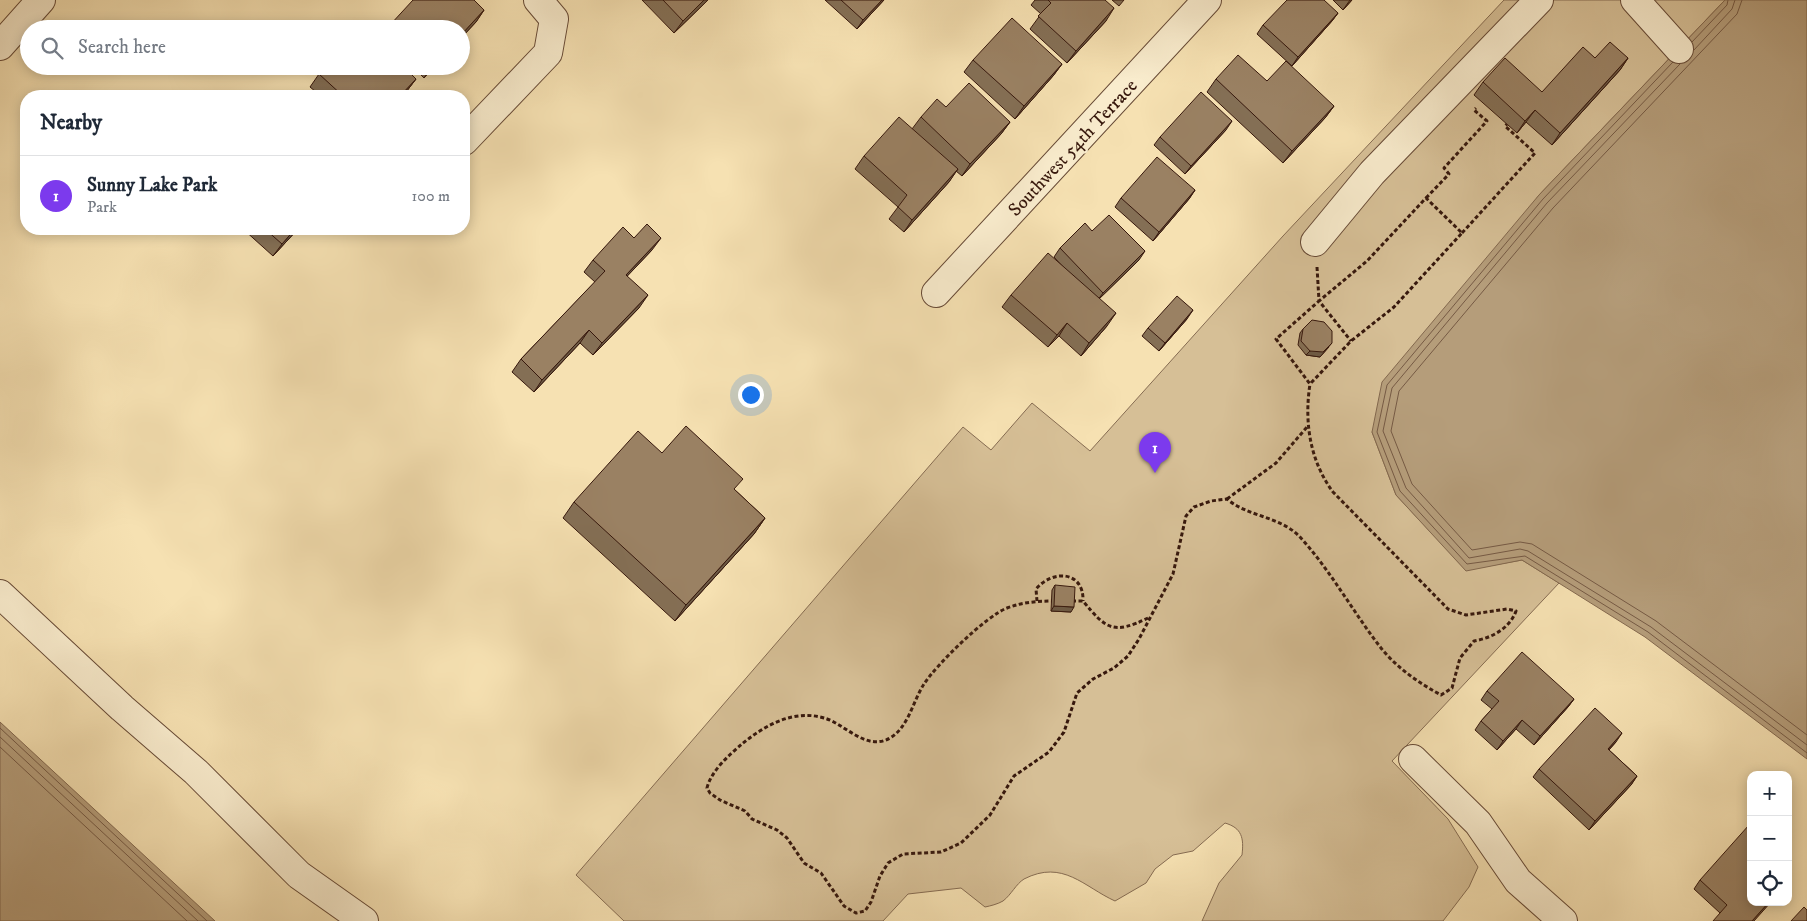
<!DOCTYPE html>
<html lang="en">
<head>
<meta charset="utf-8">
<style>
	:root { --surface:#fff; --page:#f6f6f7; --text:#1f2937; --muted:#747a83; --line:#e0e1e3; --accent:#7c3aed }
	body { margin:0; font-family:"IM FELL DW Pica",serif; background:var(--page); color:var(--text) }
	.controls { position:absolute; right:15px; bottom:15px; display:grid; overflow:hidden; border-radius:10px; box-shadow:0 2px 12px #0003 }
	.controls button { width:45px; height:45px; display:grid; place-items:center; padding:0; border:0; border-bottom:1px solid var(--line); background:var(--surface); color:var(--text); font:25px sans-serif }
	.you { position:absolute; left:750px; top:394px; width:18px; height:18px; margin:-12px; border:4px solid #fff; border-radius:50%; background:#1a73e8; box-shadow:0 0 0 8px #1a73e833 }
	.badge { display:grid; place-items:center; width:32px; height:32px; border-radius:50%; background:var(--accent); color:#fff; font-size:16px; font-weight:700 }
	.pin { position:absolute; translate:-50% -41px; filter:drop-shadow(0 1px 2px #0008) }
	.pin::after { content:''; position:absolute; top:26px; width:18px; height:15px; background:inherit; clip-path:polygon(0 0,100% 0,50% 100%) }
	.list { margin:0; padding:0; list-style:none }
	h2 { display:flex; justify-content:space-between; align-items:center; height:65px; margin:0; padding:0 20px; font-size:21px }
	h2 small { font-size:16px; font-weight:400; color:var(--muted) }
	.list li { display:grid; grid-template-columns:32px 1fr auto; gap:15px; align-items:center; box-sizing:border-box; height:80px; padding:0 20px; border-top:1px solid var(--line) }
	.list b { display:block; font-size:19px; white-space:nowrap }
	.list p { margin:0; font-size:16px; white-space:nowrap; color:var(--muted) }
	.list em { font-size:16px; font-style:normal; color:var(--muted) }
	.icon { flex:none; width:28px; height:28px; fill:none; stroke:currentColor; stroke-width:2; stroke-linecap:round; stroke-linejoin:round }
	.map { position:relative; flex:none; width:1807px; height:921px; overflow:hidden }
	.search { position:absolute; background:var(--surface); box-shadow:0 2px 12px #0003; left:20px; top:20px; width:450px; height:55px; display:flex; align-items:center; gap:12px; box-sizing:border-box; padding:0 18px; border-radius:28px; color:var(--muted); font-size:19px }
	.panel { position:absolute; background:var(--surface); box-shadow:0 2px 12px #0003; left:20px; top:90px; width:450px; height:145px; border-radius:20px }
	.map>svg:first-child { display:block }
	.green { fill:#d6bf96; stroke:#866c52 }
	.water { fill:#b59d7a; stroke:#83684e }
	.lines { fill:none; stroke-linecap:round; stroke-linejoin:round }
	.shore { stroke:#765a44; stroke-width:1 }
	.minor-casing { stroke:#674a36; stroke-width:30 }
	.path { stroke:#37180d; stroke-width:3; stroke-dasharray:4 2.5; stroke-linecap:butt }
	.minor { stroke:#f9eccd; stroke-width:28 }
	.wall { fill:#846f55; stroke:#37180d }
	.shaded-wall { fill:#6c5a45; stroke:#37180d }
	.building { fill:#9a8163; stroke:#37180d }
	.labels { text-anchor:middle; stroke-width:4.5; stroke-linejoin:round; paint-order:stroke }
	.street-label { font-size:19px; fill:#37180d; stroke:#f9eccd }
</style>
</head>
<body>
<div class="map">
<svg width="1807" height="921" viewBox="0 0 1807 921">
	<rect width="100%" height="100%" fill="#f6e1b2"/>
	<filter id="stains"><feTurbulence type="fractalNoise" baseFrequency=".004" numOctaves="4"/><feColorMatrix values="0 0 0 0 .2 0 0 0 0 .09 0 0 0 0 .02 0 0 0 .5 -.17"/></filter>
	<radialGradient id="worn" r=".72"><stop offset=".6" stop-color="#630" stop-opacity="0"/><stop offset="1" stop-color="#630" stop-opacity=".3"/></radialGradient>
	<!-- green -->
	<path class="green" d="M1504 0H1725L1539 195 1372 432 1396 495 1466 570 1522 560 1559 583 1392 761 1448 819 1478 867 1469 887 1443 921H1202L1219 883 1242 855C1244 838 1242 828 1225 823L1193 851 1173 855 1155 869 1146 883 1115 901C1084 887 1063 859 1024 879 1016 884 1011 895 1003 901 998 904 990 906 985 907L961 888 908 894 883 921H624L576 875 963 427 991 450 1032 403 1090 451 1283 236Z"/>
	<!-- water -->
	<g class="water">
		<path d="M1725 0H1807V759L1645 637 1522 560 1466 571 1396 495 1372 432 1382 382 1539 195Z"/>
		<path d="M0 722 215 921H0Z"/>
	</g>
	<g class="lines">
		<!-- shore -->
		<g class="shore">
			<path d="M1742 0 1737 14 1553 208 1399 391 1391 431 1412 484 1472 550 1520 542 1532 544 1656 621 1807 735"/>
			<path d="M1692 42 1727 5 1728 0"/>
			<path d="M1694 50 1732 9 1735 0"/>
			<path d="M1673 62 1543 199 1387 385 1377 432 1400 491 1467 564 1525 556 1648 632 1807 753"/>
			<path d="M1680 64 1547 203 1392 388 1383 431 1406 488 1469 558 1520 549 1528 551 1651 627 1807 745"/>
			<path d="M0 728 207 921"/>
			<path d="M0 737 198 921"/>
			<path d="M0 747 187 921"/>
		</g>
		<defs>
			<g id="minor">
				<path d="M1635 0 1679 49"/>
				<path d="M0 46 41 0"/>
				<path d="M464 141 548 53 554 19 538 0"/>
				<path d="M1315 242 1372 173 1539 0"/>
				<path d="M936 293 1207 0"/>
				<path d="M0 594 122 708 196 772 299 875 364 921"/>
				<path d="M1413 759 1478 823 1518 881 1563 921"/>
			</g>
		</defs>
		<!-- minor casing -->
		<use href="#minor" class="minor-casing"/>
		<!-- path -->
		<g class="path">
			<path d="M1426 198 1449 174 1444 168 1487 121 1474 110 1476 108"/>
			<path d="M1462 233 1535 153 1505 126 1507 124"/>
			<path d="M1317 267 1319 301 1276 339 1310 384 1351 341 1394 307 1462 233 1426 198 1367 261 1319 301 1351 341"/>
			<path d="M1227 499 1276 463 1307 427"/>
			<path d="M1037 601 1036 589C1053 569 1084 571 1083 601"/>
			<path d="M1055 601C1038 601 1023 602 1007 608 986 616 936 665 924 684 913 701 908 728 890 738 866 752 844 723 824 718 794 709 765 725 742 744 729 755 711 771 707 788L710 793 720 800 745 811 752 819 777 830 787 838 804 863 821 873 844 906 856 913 865 911 871 902 880 876 888 863 903 854 941 852 961 843 990 815 1014 776 1049 752 1064 732 1077 693 1093 679 1114 668 1128 656 1139 639 1173 574 1186 516 1194 507 1211 501 1227 499C1248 517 1280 516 1300 537 1331 571 1353 612 1381 648 1397 668 1419 683 1441 695L1452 688 1460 658 1474 641C1492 638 1510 628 1516 611L1507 609 1466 615 1448 609 1333 492C1310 461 1304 422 1310 384"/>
			<path d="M1072 601H1083C1106 629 1113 635 1148 618"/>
		</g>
		<!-- minor -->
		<use href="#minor" class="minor"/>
	</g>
	<!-- wall -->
	<g class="wall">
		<path d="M642 0H708L674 33Z"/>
		<path d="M825 0H884L857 29Z"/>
		<path d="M1035 0H1105L1106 21 1067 63 1030 29 1041 14 1031 5Z"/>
		<path d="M1112 0H1124L1119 6Z"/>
		<path d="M1333 0H1352L1343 10Z"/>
		<path d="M484 10 476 22 461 38V29H387L390 25Z"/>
		<path d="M1338 13 1332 21 1292 66 1257 34 1263 25Z"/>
		<path d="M1595 58H1628L1620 70 1552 145 1526 122 1517 133 1474 95 1483 82 1542 92Z"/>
		<path d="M973 60 1062 64 1053 76 1015 119 964 72Z"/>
		<path d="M412 66H435L424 78Z"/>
		<path d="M319 74 416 79 403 96H321L310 87Z"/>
		<path d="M1216 79 1267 81 1334 106 1325 118 1283 163 1207 92Z"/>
		<path d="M921 117 1010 122 1001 134 962 176 956 171 949 182 904 232 889 219 898 207 855 169 864 156 912 129Z"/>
		<path d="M1226 130 1185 174 1154 145 1160 137Z"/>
		<path d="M1195 190 1189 199 1153 241 1115 207 1121 198Z"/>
		<path d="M243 229H298L273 256Z"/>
		<path d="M1092 231 1139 260 1099 299 1107 326 1081 356 1059 336 1048 347 1002 307 1011 295 1064 268 1054 257 1060 248Z"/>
		<path d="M634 238 652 250 627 276 639 308 593 355 580 343 534 392 512 372 521 359 595 282 584 272 593 260Z"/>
		<path d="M1187 319 1159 351 1142 336 1148 328Z"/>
		<path d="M1303 329 1329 347 1320 357 1306 355 1298 345 1300 333Z"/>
		<path d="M662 453 735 490 765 518 754 534 675 621 563 518 574 502Z"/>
		<path d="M1055 585 1071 612 1051 611 1052 590Z"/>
		<path d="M1487 691 1574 699 1568 707 1534 745 1516 729 1497 750 1475 730 1481 721 1492 709 1481 700Z"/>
		<path d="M1616 742 1609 750 1637 776 1631 785 1589 830 1533 777 1539 769Z"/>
		<path d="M1700 880 1751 902 1720 913 1694 889Z"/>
	</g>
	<!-- shaded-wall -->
	<g class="shaded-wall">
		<path d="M704 0H708L674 33 683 21Z"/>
		<path d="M882 0H884L857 29 863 20Z"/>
		<path d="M1350 0H1352L1343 10Z"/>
		<path d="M1114 8 1106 21 1067 63 1076 51Z"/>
		<path d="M484 10 476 22 461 38V35Z"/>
		<path d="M1338 13 1332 21 1292 66 1298 57Z"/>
		<path d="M1628 58 1620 70 1552 145 1560 133Z"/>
		<path d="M1062 64 1053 76 1015 119 1024 106Z"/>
		<path d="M432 66H435L424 78Z"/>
		<path d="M416 79 403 96H400Z"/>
		<path d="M1334 106 1325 118 1283 163 1292 151Z"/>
		<path d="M1535 110 1526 122 1517 133 1525 121Z"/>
		<path d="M1232 121 1226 130 1185 174 1191 166Z"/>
		<path d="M1010 122 1001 134 962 176 970 164Z"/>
		<path d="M958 169 949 182 904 232 912 220Z"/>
		<path d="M1195 190 1189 199 1153 241 1159 232Z"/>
		<path d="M295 229H298L273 256 282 244Z"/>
		<path d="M661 238 652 250 617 287 626 275Z"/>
		<path d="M1145 251 1139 260 1097 301 1103 293Z"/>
		<path d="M648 295 639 308 593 355 602 343Z"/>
		<path d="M1193 310 1187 319 1159 351 1165 343Z"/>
		<path d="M1116 313 1107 326 1081 356 1089 343Z"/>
		<path d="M1067 323 1059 336 1048 347 1057 335Z"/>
		<path d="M589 330 580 343 534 392 542 380Z"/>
		<path d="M1332 343 1320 357 1306 355 1310 351Z"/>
		<path d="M765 518 754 534 675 621 686 605Z"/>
		<path d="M1054 606 1074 607 1071 612 1051 611Z"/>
		<path d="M1574 699 1568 707 1534 745 1540 736Z"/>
		<path d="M1522 720 1516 729 1497 750 1503 741Z"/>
		<path d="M1622 733 1616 742 1602 757 1608 749Z"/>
		<path d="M1637 776 1631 785 1589 830 1595 821Z"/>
		<path d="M1769 902H1771L1754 921H1752Z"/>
	</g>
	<!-- building -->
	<g class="building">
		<path d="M413 0H474L484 10 461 35V29H394L390 25Z"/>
		<path d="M663 0H704L683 21Z"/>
		<path d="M841 0H882L863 20Z"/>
		<path d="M1048 0H1105L1114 8 1076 51 1038 16 1051 3Z"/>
		<path d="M1287 0H1324L1338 13 1298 57 1263 25Z"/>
		<path d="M1012 18 1062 64 1024 106 973 60Z"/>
		<path d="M1610 42 1628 58 1560 133 1535 110 1525 121 1483 82 1505 58 1542 92 1583 47 1595 58Z"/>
		<path d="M1238 55 1267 81 1286 61 1334 106 1292 151 1216 79Z"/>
		<path d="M326 66H403L416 79 400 96H343L319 74Z"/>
		<path d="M969 83 1010 122 970 164 921 117 937 99 946 107Z"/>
		<path d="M1201 92 1232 121 1191 166 1160 137Z"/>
		<path d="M899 117 958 169 912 220 898 207 907 195 864 156Z"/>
		<path d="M1157 157 1195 190 1159 232 1121 198Z"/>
		<path d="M1109 215 1145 251 1103 293 1060 248 1085 223 1092 231Z"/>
		<path d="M647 224 661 238 626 275 648 295 602 343 589 330 542 380 521 359 605 271 593 260 623 227 634 238Z"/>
		<path d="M265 229H295L282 244Z"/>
		<path d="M1048 253 1116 313 1089 343 1067 323 1057 335 1011 295Z"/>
		<path d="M1177 296 1193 310 1165 343 1148 328Z"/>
		<path d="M1312 320 1324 322 1332 331V343L1323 352 1310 351 1301 341 1303 329Z"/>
		<path d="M686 426 743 479 734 489 765 518 686 605 574 502 638 431 662 453Z"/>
		<path d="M1055 585 1075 587 1074 607 1054 606Z"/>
		<path d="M1522 652 1574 699 1540 736 1522 720 1503 741 1481 721 1499 701 1487 691Z"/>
		<path d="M1595 708 1622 733 1608 749 1637 776 1595 821 1539 769Z"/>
		<path d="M1749 825 1751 827V902H1769L1752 921H1713L1727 905 1700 880Z"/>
		<path d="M1804 907 1807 910V921H1791Z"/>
	</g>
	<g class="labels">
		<!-- street labels -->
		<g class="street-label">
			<text transform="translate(1072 147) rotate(-47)" y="7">Southwest 54th Terrace</text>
		</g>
	</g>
	<rect width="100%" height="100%" filter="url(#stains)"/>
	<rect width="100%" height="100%" fill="url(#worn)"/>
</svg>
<div class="controls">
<button>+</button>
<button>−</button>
<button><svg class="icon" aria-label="locate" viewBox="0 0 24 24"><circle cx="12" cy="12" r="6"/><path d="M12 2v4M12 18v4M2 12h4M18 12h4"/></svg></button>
</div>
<div class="you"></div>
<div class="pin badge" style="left:1155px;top:473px">1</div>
<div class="search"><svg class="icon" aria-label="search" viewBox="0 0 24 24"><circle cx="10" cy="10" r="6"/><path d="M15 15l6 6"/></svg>Search here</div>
<section class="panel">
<h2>Nearby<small></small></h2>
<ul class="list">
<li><span class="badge">1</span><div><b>Sunny Lake Park</b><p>Park</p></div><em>100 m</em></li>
</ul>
</section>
</div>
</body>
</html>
